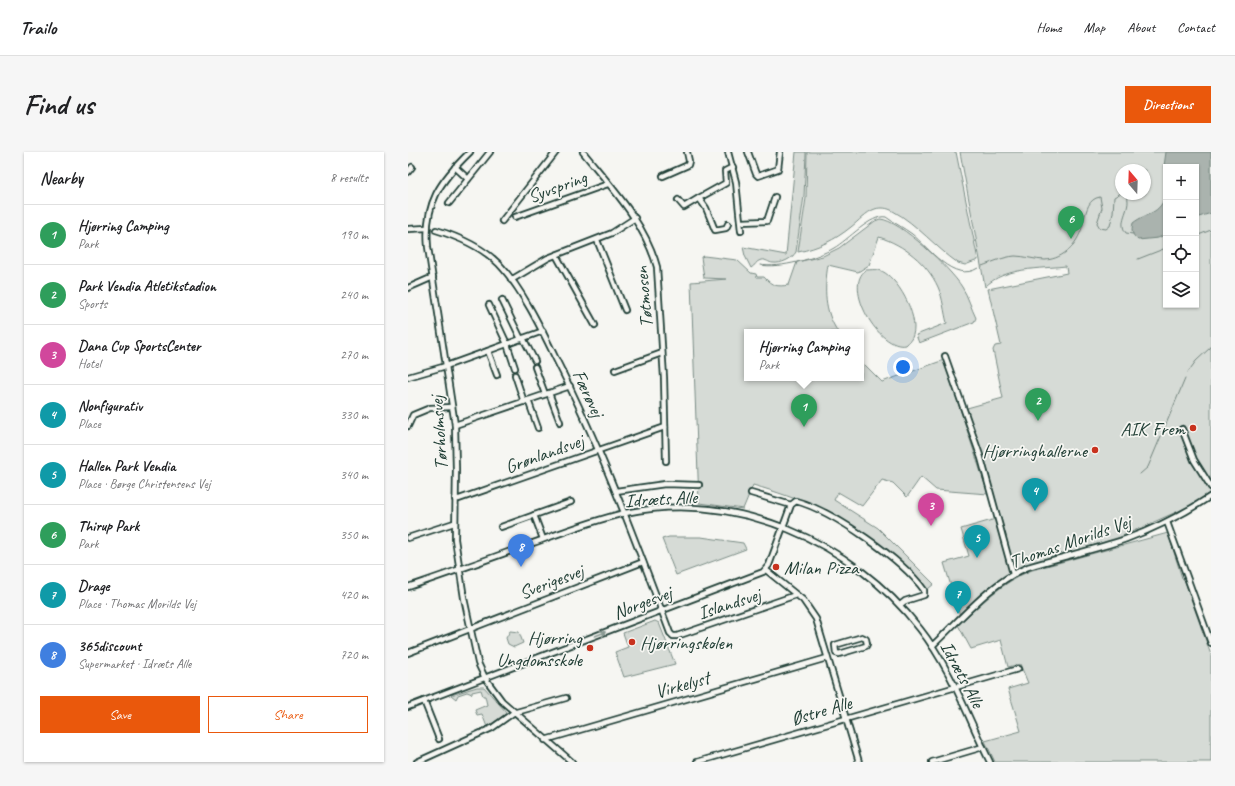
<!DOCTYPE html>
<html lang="en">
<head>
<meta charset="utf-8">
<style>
	:root { --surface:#fff; --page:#f6f6f6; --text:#202124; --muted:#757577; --line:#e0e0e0; --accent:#ea580c }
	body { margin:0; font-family:Caveat,sans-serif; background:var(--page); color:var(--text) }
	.controls { position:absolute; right:12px; top:12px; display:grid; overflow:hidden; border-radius:0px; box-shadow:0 1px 3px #0004 }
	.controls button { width:36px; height:36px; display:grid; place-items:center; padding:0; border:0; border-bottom:1px solid var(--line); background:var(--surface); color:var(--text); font:20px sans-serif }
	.compass { position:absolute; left:707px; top:12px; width:36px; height:36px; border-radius:50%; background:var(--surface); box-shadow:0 1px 3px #0004; rotate:341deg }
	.you { position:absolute; left:495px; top:215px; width:14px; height:14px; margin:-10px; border:3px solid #fff; border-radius:50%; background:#1a73e8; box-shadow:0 0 0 6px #1a73e833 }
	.badge { display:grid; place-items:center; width:26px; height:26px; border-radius:50%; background:var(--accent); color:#fff; font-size:13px; font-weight:700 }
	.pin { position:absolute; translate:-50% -33px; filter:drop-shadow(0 1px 2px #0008) }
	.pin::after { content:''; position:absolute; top:21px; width:14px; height:12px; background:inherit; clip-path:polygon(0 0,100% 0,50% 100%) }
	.popup { position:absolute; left:336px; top:177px; width:120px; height:52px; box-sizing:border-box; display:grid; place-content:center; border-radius:0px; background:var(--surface); filter:drop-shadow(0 1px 3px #0005); font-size:13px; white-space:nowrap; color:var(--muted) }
	.popup b { font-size:15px; color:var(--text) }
	.popup::after { content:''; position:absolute; left:50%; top:100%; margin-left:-8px; border:8px solid transparent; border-top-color:var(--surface) }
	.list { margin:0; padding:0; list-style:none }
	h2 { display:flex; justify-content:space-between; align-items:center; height:52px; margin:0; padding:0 16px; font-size:17px }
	h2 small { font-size:13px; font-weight:400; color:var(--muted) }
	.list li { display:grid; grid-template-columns:26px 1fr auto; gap:12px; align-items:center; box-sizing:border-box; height:60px; padding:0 16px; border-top:1px solid var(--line) }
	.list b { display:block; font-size:15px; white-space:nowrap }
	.list p { margin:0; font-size:13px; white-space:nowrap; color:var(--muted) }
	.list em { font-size:13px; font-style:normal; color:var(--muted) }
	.actions { display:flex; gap:8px; padding:12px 16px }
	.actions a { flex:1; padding:9px 0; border:1px solid var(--accent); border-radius:0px; text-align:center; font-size:14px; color:var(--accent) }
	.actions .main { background:var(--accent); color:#fff }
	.icon { flex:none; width:22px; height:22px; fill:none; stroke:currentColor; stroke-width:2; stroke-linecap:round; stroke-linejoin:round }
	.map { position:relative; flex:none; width:803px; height:610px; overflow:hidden; border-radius:0px }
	header { display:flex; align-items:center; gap:24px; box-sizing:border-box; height:56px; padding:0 20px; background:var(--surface); border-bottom:1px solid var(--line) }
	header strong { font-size:19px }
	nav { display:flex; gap:22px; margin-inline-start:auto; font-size:14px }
	.intro { display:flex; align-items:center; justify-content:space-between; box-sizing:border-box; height:96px; padding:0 24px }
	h1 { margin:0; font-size:28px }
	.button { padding:10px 18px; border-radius:0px; background:var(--accent); color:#fff; font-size:14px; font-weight:700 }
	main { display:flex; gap:24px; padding:0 24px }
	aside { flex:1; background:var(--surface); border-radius:0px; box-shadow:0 1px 3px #0004 }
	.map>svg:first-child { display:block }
	.green { fill:#d6dbd6; stroke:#7a8c85; fill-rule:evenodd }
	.water { fill:#aab3ae; stroke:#72847d }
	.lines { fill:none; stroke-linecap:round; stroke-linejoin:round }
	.stream { stroke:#72847d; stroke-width:1 }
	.minor-casing { stroke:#1f3d34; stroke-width:8 }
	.minor { stroke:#f6f6f2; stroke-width:4.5 }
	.oneway { stroke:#8a9a93 }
	.poi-dot { fill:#c8321e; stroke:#f6f6f2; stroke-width:1.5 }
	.labels { text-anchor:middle; stroke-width:3.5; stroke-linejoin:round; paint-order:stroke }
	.street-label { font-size:19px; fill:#1f3d34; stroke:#f6f6f2 }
	.poi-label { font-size:19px; fill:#1f3d34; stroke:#f6f6f2; text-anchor:end }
</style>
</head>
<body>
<header>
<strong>Trailo</strong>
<nav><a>Home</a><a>Map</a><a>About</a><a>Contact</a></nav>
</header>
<div class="intro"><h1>Find us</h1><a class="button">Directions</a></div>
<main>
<aside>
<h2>Nearby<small>8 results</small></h2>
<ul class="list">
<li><span class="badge" style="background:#2e9e5b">1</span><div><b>Hjørring Camping</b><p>Park</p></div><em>190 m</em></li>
<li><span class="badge" style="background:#2e9e5b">2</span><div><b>Park Vendia Atletikstadion</b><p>Sports</p></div><em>240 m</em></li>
<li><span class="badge" style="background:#d1479c">3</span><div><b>Dana Cup SportsCenter</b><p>Hotel</p></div><em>270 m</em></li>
<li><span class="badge" style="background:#0f9aa8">4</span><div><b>Nonfigurativ</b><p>Place</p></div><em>330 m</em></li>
<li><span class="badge" style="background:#0f9aa8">5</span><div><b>Hallen Park Vendia</b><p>Place · Børge Christensens Vej</p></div><em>340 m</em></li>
<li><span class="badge" style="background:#2e9e5b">6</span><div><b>Thirup Park</b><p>Park</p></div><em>350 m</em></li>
<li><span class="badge" style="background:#0f9aa8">7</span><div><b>Drage</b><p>Place · Thomas Morilds Vej</p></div><em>420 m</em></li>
<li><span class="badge" style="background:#3f7fe0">8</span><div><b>365discount</b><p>Supermarket · Idræts Alle</p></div><em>720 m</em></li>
</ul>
<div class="actions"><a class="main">Save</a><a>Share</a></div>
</aside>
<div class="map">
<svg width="803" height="610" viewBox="0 0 803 610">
	<rect width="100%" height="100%" fill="#f6f6f2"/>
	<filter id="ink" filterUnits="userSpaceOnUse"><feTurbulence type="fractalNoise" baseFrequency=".025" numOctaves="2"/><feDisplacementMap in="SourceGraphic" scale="8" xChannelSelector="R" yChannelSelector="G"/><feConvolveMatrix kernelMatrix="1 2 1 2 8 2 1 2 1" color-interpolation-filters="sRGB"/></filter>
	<g filter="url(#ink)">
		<!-- green -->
		<g class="green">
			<path d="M388 0H398V3L396 44 388 100C384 107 373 112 365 111 361 111 358 107 353 108 348 109 347 114 343 116L337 104 335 95 378 103Z"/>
			<path d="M399 0H548L570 108 557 113 550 111C528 96 509 72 485 59 480 56 473 55 467 57 458 60 451 69 443 75 427 88 410 96 390 100L398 46Z"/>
			<path d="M552 0H803V340L784 353 712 385 607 417 575 440 552 464 536 411 561 404 553 377 591 366 559 256 595 246 585 198 587 194 593 193 580 137 659 121 658 114C632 117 596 115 577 135ZM758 15H788V153H758ZM713 18H737V42H713Z"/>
			<path d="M472 67C492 68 543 117 554 135 560 144 563 156 568 166L566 170 511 191 508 183 539 171C536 160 535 146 530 135 519 111 496 93 471 85L461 113 450 120 420 113C416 137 416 159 430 180H339V226H453V209L474 230 536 208 580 342 528 338 513 325 499 345 485 331 474 328 454 354 430 340 426 348 470 376 526 432 520 437C505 422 490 406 473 393 435 364 390 346 345 333L335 357 291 351 283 130 319 127 296 126 293 105 296 104 329 108 343 121 348 122 349 125H356C364 134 369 135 381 133L389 110 415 104 431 96 467 69Z"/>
			<path d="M458 118C462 118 467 117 471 118 489 123 511 164 505 183 504 187 501 190 498 193 471 199 434 134 458 118Z"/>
			<path d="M760 381 774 426 776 427 803 503V610H587L577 589 613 579 600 537 620 531 612 512 600 515 593 488 563 497 550 473C573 452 594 430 624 418Z"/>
			<path d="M261 385H293L335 391 338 397 268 423 254 387Z"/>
			<path d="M247 469 251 471 267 512 216 525 207 500 220 495 215 481Z"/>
			<path d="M102 479 111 480 115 491 106 495 100 492 98 486Z"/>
			<path d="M69 535H76L99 561 79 575 74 562 69 563 67 558 79 553 77 544H75L73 538 64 540V542L59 540 50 543 48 547 43 543Z"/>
		</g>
		<!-- water -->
		<g class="water">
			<path d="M758 0H803V61L788 66V15H758V26L756 14Z"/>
			<path d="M758 42V82L750 86 730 88C724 83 723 79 725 71 739 60 752 63 758 42Z"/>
		</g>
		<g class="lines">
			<!-- stream -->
			<g class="stream">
				<path d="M718 42C726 55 708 68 718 81L725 82"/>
				<path d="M676 67C679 58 680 47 692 45L694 56 689 71 692 76 698 77 702 74 705 61 706 45 713 41"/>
				<path d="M788 84 803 78"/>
				<path d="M730 107 758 96"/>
				<path d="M352 113C372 117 409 106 426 96 440 88 463 62 478 65 486 71 496 76 504 82 520 95 546 132 570 116"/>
				<path d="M574 114C585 110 595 105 607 104 617 104 627 108 637 108 657 107 671 90 675 72"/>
				<path d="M780 220 788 209 803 195"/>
				<path d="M732 322 740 315 777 227"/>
			</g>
			<defs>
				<g id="minor">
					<path d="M62 0C32 29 16 51 20 95L47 273 48 317 47 387 56 446 70 511 77 526 94 549 164 610"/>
					<path d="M175 0C204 36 237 71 249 115L256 226 258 309"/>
					<path d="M320 0 328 30 333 79"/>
					<path d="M340 0 348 22 350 24 370 17 372 0"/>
					<path d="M47 15 60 27"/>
					<path d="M0 20 4 15"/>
					<path d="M255 24 280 13 281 9 279 0"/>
					<path d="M270 48 276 55 291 46"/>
					<path d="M41 51 82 0"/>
					<path d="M107 65 200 32"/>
					<path d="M94 69 148 0"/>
					<path d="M333 70 359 69 367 45"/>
					<path d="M320 72 318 76 307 78 298 56 291 46 318 31 317 19 325 15"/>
					<path d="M0 77 19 76"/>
					<path d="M28 78C51 85 74 95 91 112 113 135 133 176 147 205 192 294 227 387 262 481L265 484H269L388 443"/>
					<path d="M189 88 217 158"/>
					<path d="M148 103 187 173"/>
					<path d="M103 128 140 106 204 81 227 66"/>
					<path d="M0 136 25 125"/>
					<path d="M94 148 113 187"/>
					<path d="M81 153 99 192 107 216"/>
					<path d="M115 186 127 209"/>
					<path d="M80 199 89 223"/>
					<path d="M537 204 573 306 605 422"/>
					<path d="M127 215 137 242"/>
					<path d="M207 218 254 201"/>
					<path d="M107 223 116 250"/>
					<path d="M0 225 38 214 135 179"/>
					<path d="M141 241 152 270"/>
					<path d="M120 248 130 276"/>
					<path d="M47 273 162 234"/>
					<path d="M0 274 5 263 22 256 44 255"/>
					<path d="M774 277 786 308 803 335"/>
					<path d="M208 339 257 332 291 333"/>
					<path d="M343 341 383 353"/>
					<path d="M47 347H51L257 275"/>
					<path d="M126 363 135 387"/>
					<path d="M759 370 803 491"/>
					<path d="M93 375 163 350"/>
					<path d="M0 386 46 371"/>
					<path d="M358 418 395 448 408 467 451 610"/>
					<path d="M0 435C42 421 83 406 125 391 155 380 186 368 217 361 328 338 444 389 512 477 543 516 560 566 582 610"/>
					<path d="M454 485 458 487 459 492 458 494 431 502 428 501 427 493Z"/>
					<path d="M524 494C554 466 582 431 620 415 653 405 686 398 718 387 748 376 776 362 803 344"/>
					<path d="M0 501 235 410"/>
					<path d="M16 549 31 587"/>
					<path d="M0 555 355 420 361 413 383 353 388 349C425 359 494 407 516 438V443L497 449 492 453"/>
					<path d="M137 588 419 506"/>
					<path d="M9 610 84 576 105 561 158 546"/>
					<path d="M289 610 610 517"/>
					<path d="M524 610 575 595"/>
				</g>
			</defs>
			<!-- minor casing -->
			<use href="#minor" class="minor-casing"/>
			<!-- minor -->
			<use href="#minor" class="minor"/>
		</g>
		<!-- one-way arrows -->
		<defs><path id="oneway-shaft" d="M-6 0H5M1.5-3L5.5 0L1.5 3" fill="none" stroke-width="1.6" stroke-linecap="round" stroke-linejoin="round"/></defs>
		<use class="oneway" href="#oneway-shaft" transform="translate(192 482) rotate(-21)"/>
	</g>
	<!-- markers -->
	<g class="poi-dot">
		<circle cx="785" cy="276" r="4"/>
		<circle cx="687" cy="298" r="4"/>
		<circle cx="368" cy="415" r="4"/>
		<circle cx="224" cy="490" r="4"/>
		<circle cx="182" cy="496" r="4"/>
	</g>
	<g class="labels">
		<!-- street labels -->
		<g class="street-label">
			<text transform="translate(149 34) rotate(-20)" y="7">Syvspring</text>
			<text transform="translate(235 145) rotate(-95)" y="7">Tøtmosen</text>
			<text transform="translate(181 241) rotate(65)" y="7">Færøvej</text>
			<text transform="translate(30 281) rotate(-94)" y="7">Tørholmsvej</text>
			<text transform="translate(136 301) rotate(-20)" y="7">Grønlandsvej</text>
			<text transform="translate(253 346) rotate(-3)" y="7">Idræts Alle</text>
			<text transform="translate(662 389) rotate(-19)" y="7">Thomas Morilds Vej</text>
			<text transform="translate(143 429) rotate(-21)" y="7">Sverigesvej</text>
			<text transform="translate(234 450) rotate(-21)" y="7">Norgesvej</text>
			<text transform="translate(321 451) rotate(-18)" y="7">Islandsvej</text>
			<text transform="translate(555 522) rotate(62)" y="7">Idræts Alle</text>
			<text transform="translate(274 532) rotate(-16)" y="7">Virkelyst</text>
			<text transform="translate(413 558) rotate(-16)" y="7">Østre Alle</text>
		</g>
		<!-- poi labels -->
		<g class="poi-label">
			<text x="777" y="283">AIK Frem</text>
			<text x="679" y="305">Hjørringhallerne</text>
			<text x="376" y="422" text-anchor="start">Milan Pizza</text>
			<text x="174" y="492">Hjørring<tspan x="174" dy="22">Ungdomsskole</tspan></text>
			<text x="232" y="497" text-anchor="start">Hjørringskolen</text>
		</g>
	</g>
</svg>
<div class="controls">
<button>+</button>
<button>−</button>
<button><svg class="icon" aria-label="locate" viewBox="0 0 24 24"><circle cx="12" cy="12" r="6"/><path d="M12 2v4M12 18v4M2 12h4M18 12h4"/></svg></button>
<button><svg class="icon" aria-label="layers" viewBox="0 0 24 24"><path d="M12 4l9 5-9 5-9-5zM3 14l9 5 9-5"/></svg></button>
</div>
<svg class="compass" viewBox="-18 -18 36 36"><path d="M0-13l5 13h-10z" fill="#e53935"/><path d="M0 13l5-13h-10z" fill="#757577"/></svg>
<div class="you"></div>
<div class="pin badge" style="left:396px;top:275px;background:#2e9e5b">1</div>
<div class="popup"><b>Hjørring Camping</b>Park</div>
<div class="pin badge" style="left:630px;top:269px;background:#2e9e5b">2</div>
<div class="pin badge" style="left:523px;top:374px;background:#d1479c">3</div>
<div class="pin badge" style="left:627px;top:359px;background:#0f9aa8">4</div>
<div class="pin badge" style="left:569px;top:406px;background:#0f9aa8">5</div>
<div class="pin badge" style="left:663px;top:87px;background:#2e9e5b">6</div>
<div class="pin badge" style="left:550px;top:462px;background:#0f9aa8">7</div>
<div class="pin badge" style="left:113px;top:415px;background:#3f7fe0">8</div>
</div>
</main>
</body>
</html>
